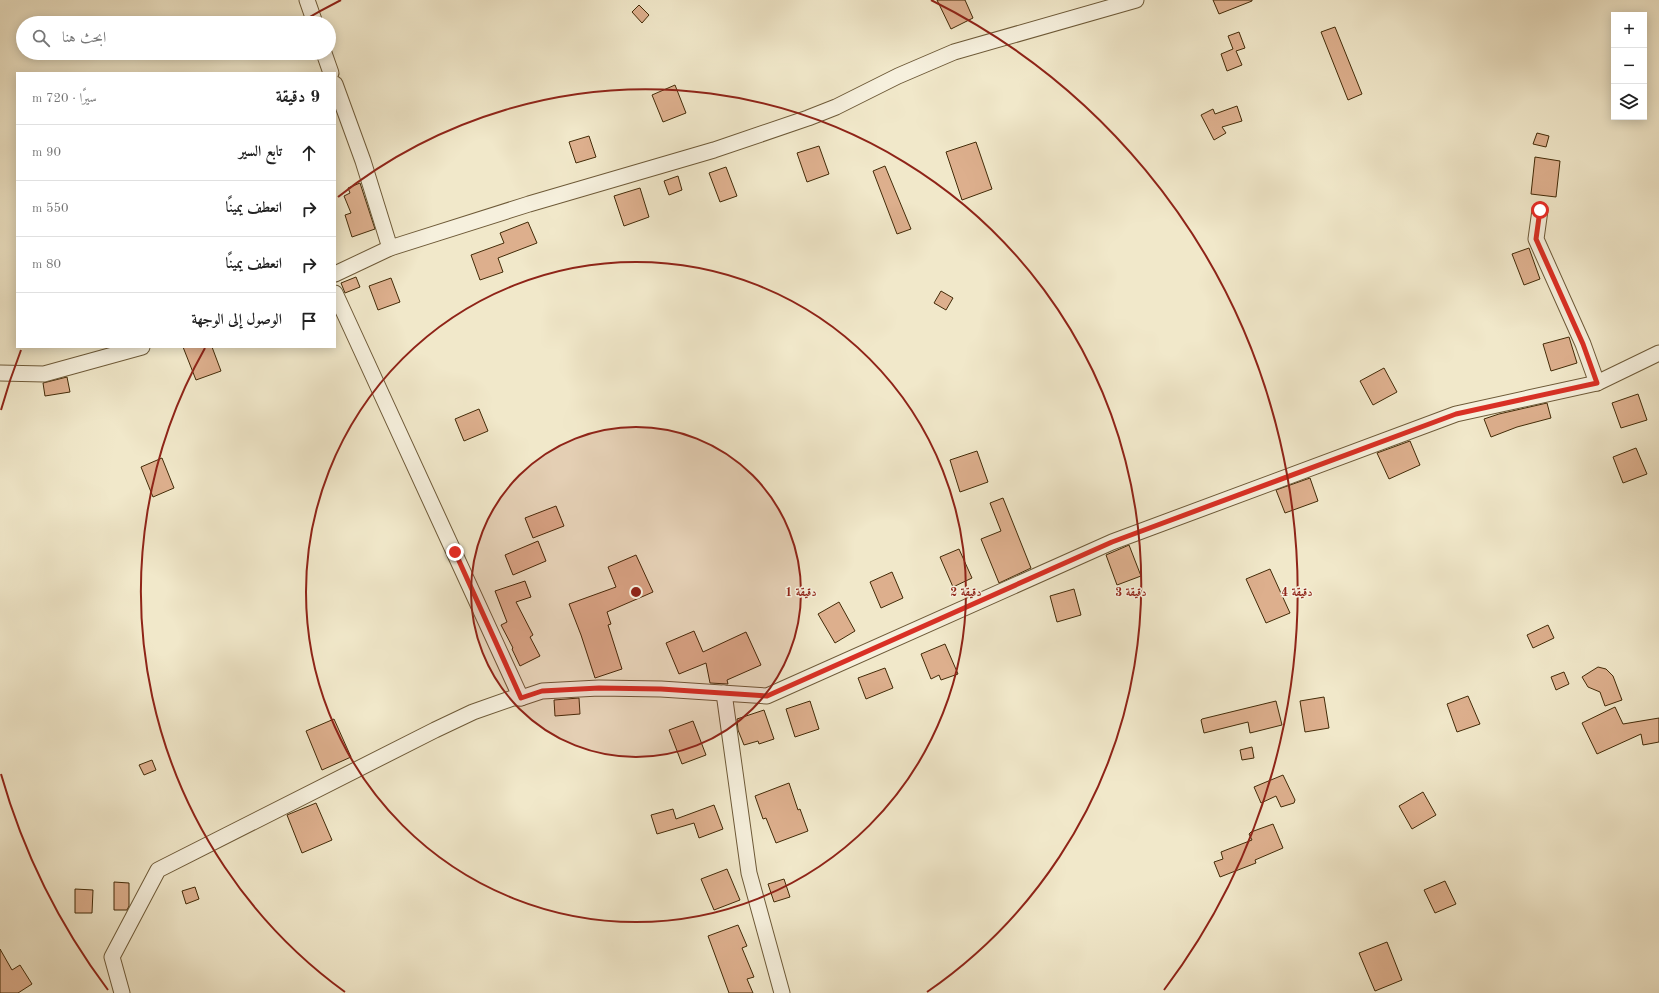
<!DOCTYPE html>
<html lang="ar">
<head>
<meta charset="utf-8">
<style>
	:root { --surface:#fff; --page:#f2f2f2; --text:#222; --muted:#767676; --line:#e0e0e0 }
	body { margin:0; font-family:"Old Standard TT",Amiri,serif; background:var(--page); color:var(--text); direction:rtl }
	.controls { position:absolute; right:12px; top:12px; display:grid; overflow:hidden; border-radius:0px; box-shadow:0 2px 10px #0003 }
	.controls button { width:36px; height:36px; display:grid; place-items:center; padding:0; border:0; border-bottom:1px solid var(--line); background:var(--surface); color:var(--text); font:20px sans-serif }
	.stop { position:absolute; width:12px; height:12px; margin:-9px; border:3px solid #d93025; border-radius:50%; background:#fff }
	.stop.end { background:#d93025; border-color:#fff; box-shadow:0 1px 4px #0008 }
	.list { margin:0; padding:0; list-style:none }
	h2 { display:flex; justify-content:space-between; align-items:center; height:52px; margin:0; padding:0 16px; font-size:17px }
	h2 small { font-size:13px; font-weight:400; color:var(--muted) }
	.list li { display:grid; grid-template-columns:26px 1fr auto; gap:12px; align-items:center; box-sizing:border-box; height:56px; padding:0 16px; border-top:1px solid var(--line) }
	.list b { display:block; font-size:15px; white-space:nowrap }
	.list em { font-size:13px; font-style:normal; color:var(--muted) }
	.icon { flex:none; width:22px; height:22px; fill:none; stroke:currentColor; stroke-width:2; stroke-linecap:round; stroke-linejoin:round }
	.map { position:relative; flex:none; width:1659px; height:993px; overflow:hidden; direction:ltr }
	.search { position:absolute; background:var(--surface); box-shadow:0 2px 10px #0003; left:16px; top:16px; width:320px; height:44px; display:flex; align-items:center; gap:10px; box-sizing:border-box; padding:0 14px; border-radius:22px; color:var(--muted); font-size:15px }
	.panel { position:absolute; background:var(--surface); box-shadow:0 2px 10px #0003; left:16px; top:72px; width:320px; height:276px; border-radius:0px; direction:rtl }
	.map>svg:first-child { display:block }
	.building { fill:#ddaf8d; stroke:#432b08 }
	.lines { fill:none; stroke-linecap:round; stroke-linejoin:round }
	.minor-casing { stroke:#6e5a38; stroke-width:17 }
	.minor { stroke:#f6f0dd; stroke-width:15 }
	.route { stroke:#d93025; stroke-width:5 }
	.ring { fill:none; stroke:#8f2418; stroke-width:2 }
	.centre { fill:#8f2418; stroke:#f6f0dd; stroke-width:2 }
	.ring-label { font-size:12px; text-anchor:middle; font-weight:bold; fill:#8f2418; stroke:#f6f0dd; stroke-width:3; stroke-linejoin:round; paint-order:stroke }
</style>
</head>
<body>
<div class="map">
<svg width="1659" height="993" viewBox="0 0 1659 993">
	<rect width="100%" height="100%" fill="#f1e8ca"/>
	<filter id="stains"><feTurbulence type="fractalNoise" baseFrequency=".005" numOctaves="4"/><feColorMatrix values="0 0 0 0 .2 0 0 0 0 .09 0 0 0 0 .02 0 0 0 .5 -.17"/></filter>
	<radialGradient id="worn" r=".72"><stop offset=".6" stop-color="#630" stop-opacity="0"/><stop offset="1" stop-color="#630" stop-opacity=".3"/></radialGradient>
	<!-- building -->
	<g class="building">
		<path d="M937 0H965L973 18 951 29Z"/>
		<path d="M1213 0H1252V1L1219 14Z"/>
		<path d="M639 5 649 15 642 23 632 12Z"/>
		<path d="M1335 27 1362 94 1348 100 1321 32Z"/>
		<path d="M1239 32 1245 48 1236 51 1242 65 1227 71 1221 54 1233 49 1228 36Z"/>
		<path d="M675 85 686 113 663 122 652 95Z"/>
		<path d="M1237 106 1242 121 1222 127 1226 133 1214 140 1201 115 1213 109 1215 114Z"/>
		<path d="M1537 133 1549 136 1546 147 1533 144Z"/>
		<path d="M589 136 596 157 576 163 569 142Z"/>
		<path d="M976 142 992 189 962 200 946 152Z"/>
		<path d="M819 146 829 174 807 182 797 153Z"/>
		<path d="M1535 157 1560 161 1556 197 1531 194Z"/>
		<path d="M885 166 911 229 897 234 873 171Z"/>
		<path d="M726 167 737 196 720 202 709 173Z"/>
		<path d="M678 176 682 190 669 195 664 181Z"/>
		<path d="M360 183 375 229 352 237 345 215 351 213 344 196 350 193 348 188Z"/>
		<path d="M640 188 649 217 624 226 614 196Z"/>
		<path d="M528 222 537 243 498 258 503 272 480 280 471 255 504 243 500 233Z"/>
		<path d="M1529 248 1540 279 1524 285 1512 254Z"/>
		<path d="M356 277 360 287 345 293 341 283Z"/>
		<path d="M391 278 400 302 378 310 369 286Z"/>
		<path d="M941 291 953 298 946 310 934 303Z"/>
		<path d="M1569 337 1577 363 1551 371 1543 344Z"/>
		<path d="M183 347H212L221 371 196 380Z"/>
		<path d="M1384 368 1397 392 1373 405 1360 381Z"/>
		<path d="M67 377 70 392 45 396 43 383Z"/>
		<path d="M1638 394 1647 420 1621 428 1612 403Z"/>
		<path d="M1547 403 1551 418 1517 427 1491 437 1484 419 1499 414Z"/>
		<path d="M479 409 488 431 464 441 455 419Z"/>
		<path d="M1410 441 1420 465 1389 479 1377 453Z"/>
		<path d="M1636 448 1647 474 1623 483 1613 457Z"/>
		<path d="M977 451 988 482 960 492 950 460Z"/>
		<path d="M162 458 174 488 153 497 141 467Z"/>
		<path d="M1310 478 1318 501 1285 513 1276 490Z"/>
		<path d="M1003 498 1031 568 999 583 981 539 1001 531 990 503Z"/>
		<path d="M556 506 564 526 533 538 525 518Z"/>
		<path d="M538 541 546 561 513 575 505 555Z"/>
		<path d="M1129 545 1141 576 1117 585 1106 555Z"/>
		<path d="M959 549 972 578 953 587 940 557Z"/>
		<path d="M636 555 653 592 607 612 611 624 608 625 622 669 595 678 581 635 569 604 616 587 608 567Z"/>
		<path d="M1270 569 1290 613 1266 623 1246 579Z"/>
		<path d="M892 572 903 598 881 608 870 582Z"/>
		<path d="M525 581 531 597 516 602 533 635 530 637 540 656 520 666 512 649 513 648 501 625 507 622 495 591Z"/>
		<path d="M1074 589 1081 615 1057 622 1050 596Z"/>
		<path d="M839 602 855 631 835 643 818 614Z"/>
		<path d="M1548 625 1554 638 1533 648 1527 635Z"/>
		<path d="M694 631 703 652 746 632 761 665 727 680 728 684 710 683 706 663 679 674 666 643Z"/>
		<path d="M945 644 958 674 941 680 939 675 931 679 921 654Z"/>
		<path d="M1598 667 1606 669 1613 676 1622 700 1605 706 1600 692 1588 687 1582 677Z"/>
		<path d="M885 668 893 688 866 699 858 678Z"/>
		<path d="M1564 672 1569 684 1556 690 1551 677Z"/>
		<path d="M1468 696 1480 724 1457 732 1447 704Z"/>
		<path d="M1324 697 1329 728 1305 732 1300 701Z"/>
		<path d="M579 698 580 714 555 716 554 700Z"/>
		<path d="M810 701 819 729 795 737 786 709Z"/>
		<path d="M1276 701 1282 725 1250 733 1248 722 1204 733 1201 720 1202 719Z"/>
		<path d="M1615 707 1623 724 1659 718V742L1643 745 1641 734 1597 754 1582 723Z"/>
		<path d="M764 710 774 739 759 744 758 741 744 745 738 730 737 719Z"/>
		<path d="M334 719 351 757 322 770 306 731Z"/>
		<path d="M693 721 706 755 682 764 669 730Z"/>
		<path d="M1252 747 1254 758 1242 760 1240 750Z"/>
		<path d="M152 760 156 770 144 775 139 765Z"/>
		<path d="M1283 775 1295 800 1294 803 1281 807 1276 796 1261 803 1254 787Z"/>
		<path d="M789 783 798 810 800 809 808 831 776 843 766 818 763 819 755 796Z"/>
		<path d="M1423 792 1436 815 1412 829 1399 806Z"/>
		<path d="M316 803 332 840 302 853 287 815Z"/>
		<path d="M714 805 723 829 699 838 694 823 657 834 651 815 673 809 676 819Z"/>
		<path d="M1273 824 1283 848 1255 860 1256 863 1220 877 1214 862 1223 859 1221 852 1252 840 1249 834 1251 832Z"/>
		<path d="M727 869 740 900 714 910 701 879Z"/>
		<path d="M784 879 790 897 774 902 768 884Z"/>
		<path d="M1445 881 1456 904 1435 913 1424 890Z"/>
		<path d="M114 882 129 883V906L127 910H114Z"/>
		<path d="M195 887 199 899 186 904 182 891Z"/>
		<path d="M75 889 93 890 92 913H75Z"/>
		<path d="M738 925 747 946 742 948 754 977 747 979 753 993H729L708 936Z"/>
		<path d="M1387 942 1402 980 1375 991 1359 953Z"/>
		<path d="M0 949 12 970 20 965 32 984 18 993H0Z"/>
	</g>
	<g class="lines">
		<defs>
			<g id="minor">
				<path d="M307 0 315 23"/>
				<path d="M324 53 331 73"/>
				<path d="M335 84 363 161 390 248"/>
				<path d="M1540 210 1536 239 1583 344 1597 383"/>
				<path d="M335 274 390 248 529 204 714 150 808 118 836 107 898 76 954 52 1136 0"/>
				<path d="M335 293 521 698"/>
				<path d="M0 373 44 374 142 347"/>
				<path d="M724 693 749 873 782 993"/>
				<path d="M122 993 112 957 158 870 435 730 473 712 513 698H521L542 691 599 688 661 689 767 696 1112 542 1456 414 1597 383 1659 353"/>
			</g>
		</defs>
		<!-- minor casing -->
		<use href="#minor" class="minor-casing"/>
		<!-- minor -->
		<use href="#minor" class="minor"/>
	</g>
	<g class="lines">
		<!-- route -->
		<path class="route" d="M455 552 521 698 542 691 599 688 661 689 767 696 1112 542 1456 414 1597 383 1583 344 1536 239 1540 210"/>
	</g>
	<!-- distance rings -->
	<circle cx="636" cy="592" r="165" fill="#8f2418" fill-opacity=".12"/>
	<g class="ring">
		<circle cx="636" cy="592" r="165"/>
		<circle cx="636" cy="592" r="330"/>
		<path d="M345 992A495 495 0 0 1 205 348M338 197A495 495 0 1 1 927 992"/>
		<path d="M108 990A661 661 0 0 1 1 774M1 410A661 661 0 0 1 21 350M301 22A661 661 0 0 1 341 0M931 0A661 661 0 0 1 1164 990"/>
	</g>
	<circle cx="636" cy="592" r="6" class="centre"/>
	<g class="ring-label">
		<text x="801" y="596">1 دقيقة</text>
		<text x="966" y="596">2 دقيقة</text>
		<text x="1131" y="596">3 دقيقة</text>
		<text x="1297" y="596">4 دقيقة</text>
	</g>
	<rect width="100%" height="100%" filter="url(#stains)"/>
	<rect width="100%" height="100%" fill="url(#worn)"/>
</svg>
<div class="controls">
<button>+</button>
<button>−</button>
<button><svg class="icon" aria-label="layers" viewBox="0 0 24 24"><path d="M12 4l9 5-9 5-9-5zM3 14l9 5 9-5"/></svg></button>
</div>
<div class="stop" style="left:1540px;top:210px"></div>
<div class="stop end" style="left:455px;top:552px"></div>
<div class="search"><svg class="icon" aria-label="search" viewBox="0 0 24 24"><circle cx="10" cy="10" r="6"/><path d="M15 15l6 6"/></svg>ابحث هنا</div>
<section class="panel">
<h2>9 دقيقة<small>سيرًا · 720 m</small></h2>
<ul class="list">
<li><svg class="icon" aria-label="ahead" viewBox="0 0 24 24"><path d="M12 20V5M6 11l6-6 6 6"/></svg><div><b>تابع السير</b></div><em>90 m</em></li>
<li><svg class="icon" aria-label="right" viewBox="0 0 24 24"><path d="M7 20v-9h11M14 6l5 5-5 5"/></svg><div><b>انعطف يمينًا</b></div><em>550 m</em></li>
<li><svg class="icon" aria-label="right" viewBox="0 0 24 24"><path d="M7 20v-9h11M14 6l5 5-5 5"/></svg><div><b>انعطف يمينًا</b></div><em>80 m</em></li>
<li><svg class="icon" aria-label="arrive" viewBox="0 0 24 24"><path d="M6 21V4h12l-3 4 3 4H6"/></svg><div><b>الوصول إلى الوجهة</b></div></li>
</ul>
</section>
</div>
</body>
</html>
